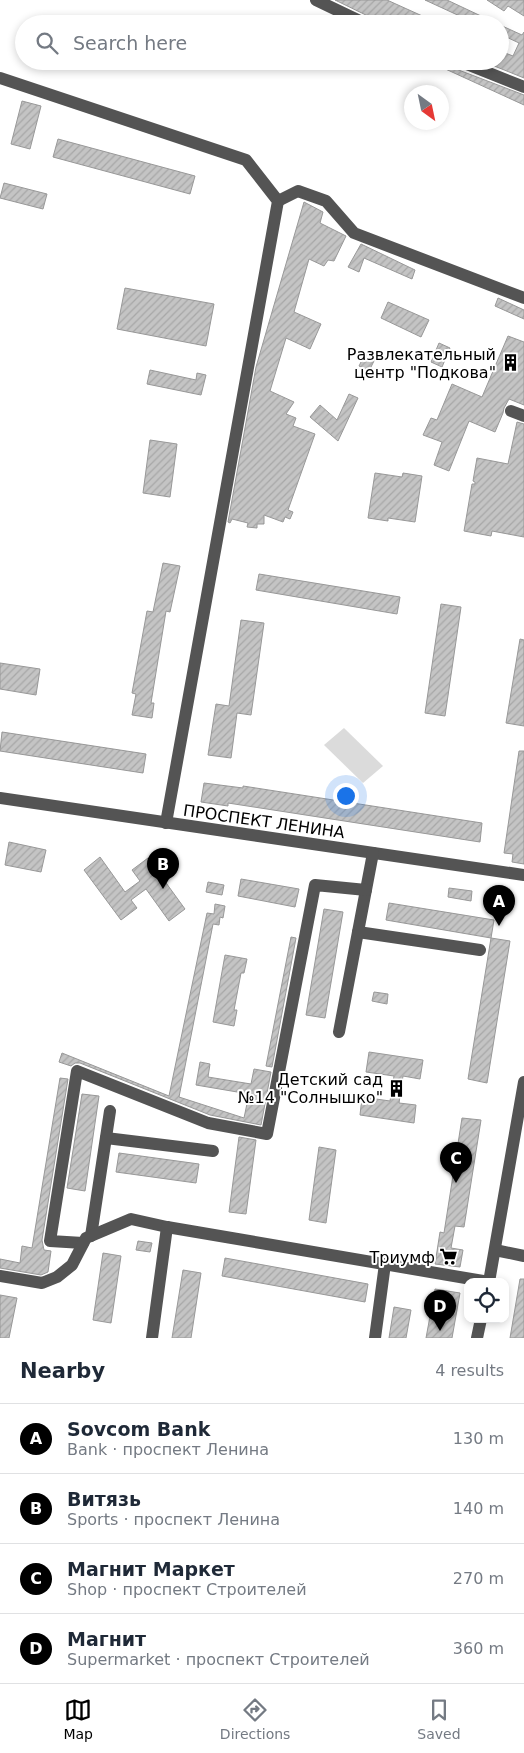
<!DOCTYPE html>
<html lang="en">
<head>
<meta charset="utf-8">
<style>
	:root { --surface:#fff; --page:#f2f2f3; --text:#1f2937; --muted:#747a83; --line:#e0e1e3; --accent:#000 }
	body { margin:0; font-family:"DejaVu Sans",sans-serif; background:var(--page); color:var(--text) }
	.controls { position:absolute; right:15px; bottom:15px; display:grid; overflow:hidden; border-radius:10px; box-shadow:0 2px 8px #0003 }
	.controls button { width:45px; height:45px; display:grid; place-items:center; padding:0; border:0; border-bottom:1px solid var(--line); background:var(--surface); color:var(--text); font:25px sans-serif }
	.compass { position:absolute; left:404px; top:85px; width:45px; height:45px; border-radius:50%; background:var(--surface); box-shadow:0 2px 8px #0003; rotate:147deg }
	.you { position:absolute; left:345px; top:795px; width:18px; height:18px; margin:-12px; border:4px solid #fff; border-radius:50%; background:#1a73e8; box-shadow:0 0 0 8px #1a73e833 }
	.badge { display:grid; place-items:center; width:32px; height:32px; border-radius:50%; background:var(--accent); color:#fff; font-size:16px; font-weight:700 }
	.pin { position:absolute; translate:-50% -41px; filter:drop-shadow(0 1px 2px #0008) }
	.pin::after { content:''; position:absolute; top:26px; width:18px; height:15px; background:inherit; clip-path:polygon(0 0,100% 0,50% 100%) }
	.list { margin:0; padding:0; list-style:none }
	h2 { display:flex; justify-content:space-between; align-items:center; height:65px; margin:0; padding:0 20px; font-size:21px }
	h2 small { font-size:16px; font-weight:400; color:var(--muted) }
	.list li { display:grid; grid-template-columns:32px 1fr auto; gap:15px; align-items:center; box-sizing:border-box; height:70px; padding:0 20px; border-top:1px solid var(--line) }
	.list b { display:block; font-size:19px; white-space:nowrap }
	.list p { margin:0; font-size:16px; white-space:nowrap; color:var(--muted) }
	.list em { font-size:16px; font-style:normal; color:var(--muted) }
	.icon { flex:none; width:28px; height:28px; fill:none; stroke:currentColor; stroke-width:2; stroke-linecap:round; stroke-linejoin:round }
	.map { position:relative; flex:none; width:524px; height:1338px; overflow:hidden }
	.search { position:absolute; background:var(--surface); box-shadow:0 2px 8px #0003; left:15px; right:15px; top:15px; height:55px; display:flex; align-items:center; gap:12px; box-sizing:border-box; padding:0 18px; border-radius:28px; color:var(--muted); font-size:19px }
	.sheet { height:345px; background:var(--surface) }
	nav { display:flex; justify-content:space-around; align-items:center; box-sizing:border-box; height:70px; border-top:1px solid var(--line); background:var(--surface); font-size:14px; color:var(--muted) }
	nav a { display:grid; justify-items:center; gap:2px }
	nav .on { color:var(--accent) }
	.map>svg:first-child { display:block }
	.garden { fill:#dbdbdb }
	.building { fill:url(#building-hatch); stroke:#989898 }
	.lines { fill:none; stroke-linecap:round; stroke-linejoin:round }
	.minor { stroke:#545454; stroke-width:12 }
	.labels { text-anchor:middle; stroke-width:4; stroke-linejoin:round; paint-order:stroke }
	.poi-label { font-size:16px; fill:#000; stroke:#fff; text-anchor:end }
	.street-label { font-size:16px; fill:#000; stroke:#fff }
</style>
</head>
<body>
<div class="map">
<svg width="524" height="1338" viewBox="0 0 524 1338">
	<defs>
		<pattern id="building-hatch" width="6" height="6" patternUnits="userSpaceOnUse" patternTransform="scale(1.25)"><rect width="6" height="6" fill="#c4c4c4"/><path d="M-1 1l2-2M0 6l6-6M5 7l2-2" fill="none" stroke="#a7a7a7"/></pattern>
	</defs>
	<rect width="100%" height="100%" fill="#fff"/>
	<!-- garden -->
	<path class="garden" d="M344 728 383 766 363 783 324 745Z"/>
	<!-- building -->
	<g class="building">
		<path d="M335 0H387L440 24H374L370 17Z"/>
		<path d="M425 0H447L498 24H477Z"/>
		<path d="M487 0H524V16L508 6 504 11Z"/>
		<path d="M500 25 522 35 524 32V78L482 61H500V51L513 56 519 43 500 34Z"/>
		<path d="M428 61H451L452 66 456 69 524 95V105Z"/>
		<path d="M22 101 41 106 30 149 11 144Z"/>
		<path d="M58 139 195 176 190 194 53 157Z"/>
		<path d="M4 183 47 194 43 209 0 198Z"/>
		<path d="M304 202 323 212 320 223 346 236 334 261 328 260 324 266 309 259 294 312 321 324 310 349 286 338 270 391 294 402 286 414 296 418 293 426 315 434 288 510 293 512 290 519 285 517 283 522 264 515V524H257V528L247 527 248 523 232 519 230 523 228 522 256 367Z"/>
		<path d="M361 244 415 270 412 279 364 258 359 272 348 267Z"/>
		<path d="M125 288 214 304 206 346 117 329Z"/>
		<path d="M498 298 524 310V319L495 306Z"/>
		<path d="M388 302 429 320 421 337 381 318Z"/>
		<path d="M508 336 524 342V405L509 399 504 408 503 413 495 432 469 421 449 471 434 465 442 442 423 435 431 418 437 420 452 384 482 397Z"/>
		<path d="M439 343 450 348 442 367 431 362Z"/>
		<path d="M366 352 376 357 369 371 359 366Z"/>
		<path d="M150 370 196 380 197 373 206 375 201 395 147 384Z"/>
		<path d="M349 394 358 398 338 441 310 417 320 405 337 420Z"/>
		<path d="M517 422 524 424V537L492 531 491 536 464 531 472 484H475V482L473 481 477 458 508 464Z"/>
		<path d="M150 440 177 444 170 497 143 493Z"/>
		<path d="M375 473 402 477 403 473 422 476 415 522 388 518V521L368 518Z"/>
		<path d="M163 563 180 566 170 612 166 611 151 703H154L152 718 132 715 136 694 132 693 147 611 153 612Z"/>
		<path d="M259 574 400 597 397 614 256 590Z"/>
		<path d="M441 604 461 607 445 716 425 713Z"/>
		<path d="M241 620 264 623 251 715 237 713 231 758 208 755 216 704 229 706Z"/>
		<path d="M520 639 524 640V726L506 723Z"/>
		<path d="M0 663 40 669 36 695 0 689Z"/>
		<path d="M2 732 146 754 143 773 0 751Z"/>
		<path d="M519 751H524V864L512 862 513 854 504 853Z"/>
		<path d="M204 783 243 788V786L482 823 480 842 228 803V806L201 802Z"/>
		<path d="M9 842 46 850 41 872 5 865Z"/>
		<path d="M100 857 125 892 140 881 132 870 148 858 185 909 169 921 146 889 131 900 137 908 121 920 84 870Z"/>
		<path d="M241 879 299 889 295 907 238 896Z"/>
		<path d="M208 882 224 885 222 895 206 892Z"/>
		<path d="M449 888 472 891 471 901 448 897Z"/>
		<path d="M389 903 494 920 491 938 386 920Z"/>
		<path d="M215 904 225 906 223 918 220 917 219 925 213 924 179 1097 244 1118 249 1094 196 1085 200 1062 210 1064 208 1077 251 1084 254 1069 271 1072 261 1125 210 1115 80 1063H75L71 1066 59 1062 62 1053 169 1096 207 913 214 914Z"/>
		<path d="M324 909 343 912 325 1018 306 1015Z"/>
		<path d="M291 937 296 938 272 1067 266 1066Z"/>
		<path d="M491 938 510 941 487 1083 468 1079Z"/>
		<path d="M225 955 247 959 244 973H241L234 1010H237L234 1026 213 1022Z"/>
		<path d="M374 992 388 994 387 1004 372 1001Z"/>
		<path d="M369 1052 423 1060 420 1079 403 1076 399 1103 416 1105 414 1123 360 1115 362 1097 390 1101 394 1076 366 1072Z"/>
		<path d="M60 1078 68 1079 42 1240 44 1250 51 1251 48 1272 41 1275 0 1268V1259L20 1263 22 1246 32 1248Z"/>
		<path d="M82 1094 99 1096 85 1191 67 1188Z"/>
		<path d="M462 1118 481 1120 464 1227 455 1226 451 1248 463 1250 460 1267 435 1264 440 1232 444 1233Z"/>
		<path d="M239 1137 256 1140 246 1214 229 1212Z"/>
		<path d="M319 1147 336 1150 326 1223 309 1220Z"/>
		<path d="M119 1153 199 1164 196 1183 116 1172Z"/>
		<path d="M138 1241 152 1243 150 1252 136 1250Z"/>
		<path d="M103 1253 121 1256 111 1323 93 1320Z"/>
		<path d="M225 1258 368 1284 365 1302 222 1276Z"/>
		<path d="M183 1270 201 1273 191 1338H172Z"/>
		<path d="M520 1279H524V1338H510Z"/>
		<path d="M435 1289 460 1293 452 1338H426Z"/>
		<path d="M0 1295 17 1298 9 1338H0Z"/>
		<path d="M394 1307 411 1310 406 1338H389Z"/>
	</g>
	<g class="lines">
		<!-- minor -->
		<g class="minor">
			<path d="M316 0 366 24"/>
			<path d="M459 61 524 87"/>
			<path d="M0 78 246 160 278 201 166 823"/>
			<path d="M278 201 298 191 326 201 354 233 524 298"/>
			<path d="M511 411 524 416"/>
			<path d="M0 798 524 875"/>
			<path d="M358 932 480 950"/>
			<path d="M339 1032 373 853"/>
			<path d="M106 1138 213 1151"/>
			<path d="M91 1236 110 1111"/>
			<path d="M83 1243 50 1241 77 1071 208 1123 267 1134 315 885 366 890"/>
			<path d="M495 1250 524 1256"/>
			<path d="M0 1276 42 1283 57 1277 72 1265 86 1238 131 1219 167 1227 489 1282 524 1082"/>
			<path d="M152 1338 167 1227"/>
			<path d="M375 1338 385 1264"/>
			<path d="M477 1338 481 1319"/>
		</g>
	</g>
	<!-- icons -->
	<defs>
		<symbol id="building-bare" viewBox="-9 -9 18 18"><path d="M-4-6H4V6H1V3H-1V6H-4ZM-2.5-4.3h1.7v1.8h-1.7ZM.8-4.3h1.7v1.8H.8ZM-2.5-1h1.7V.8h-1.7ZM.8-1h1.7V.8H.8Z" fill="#000" stroke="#fff" stroke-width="2.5" paint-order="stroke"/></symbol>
		<symbol id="supermarket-bare" viewBox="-9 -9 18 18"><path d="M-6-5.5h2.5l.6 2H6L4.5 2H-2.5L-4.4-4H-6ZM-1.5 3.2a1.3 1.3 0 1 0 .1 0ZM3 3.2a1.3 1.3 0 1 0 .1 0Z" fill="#000" stroke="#fff" stroke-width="2.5" paint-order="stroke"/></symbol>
	</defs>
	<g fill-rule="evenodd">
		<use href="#building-bare" x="498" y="350" width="25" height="25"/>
		<use href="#building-bare" x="384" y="1076" width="25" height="25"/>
		<use href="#supermarket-bare" x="436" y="1244" width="25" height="25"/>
	</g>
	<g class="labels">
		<!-- poi labels -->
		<g class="poi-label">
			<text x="496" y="360">Развлекательный<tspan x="496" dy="18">центр "Подкова"</tspan></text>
			<text x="383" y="1085">Детский сад<tspan x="383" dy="18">№14 "Солнышко"</tspan></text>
			<text x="435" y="1263">Триумф</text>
		</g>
		<!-- street labels -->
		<g class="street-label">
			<text transform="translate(264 821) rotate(8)" y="6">ПРОСПЕКТ ЛЕНИНА</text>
		</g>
	</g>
</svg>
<div class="controls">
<button><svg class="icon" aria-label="locate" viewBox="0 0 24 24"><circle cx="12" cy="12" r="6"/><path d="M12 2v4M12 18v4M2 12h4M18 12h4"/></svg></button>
</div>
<svg class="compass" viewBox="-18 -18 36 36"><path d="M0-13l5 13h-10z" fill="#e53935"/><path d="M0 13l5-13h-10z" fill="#747a83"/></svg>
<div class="you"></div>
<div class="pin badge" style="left:499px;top:926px">A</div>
<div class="pin badge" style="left:163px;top:889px">B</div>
<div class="pin badge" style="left:456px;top:1183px">C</div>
<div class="pin badge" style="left:440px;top:1331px">D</div>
<div class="search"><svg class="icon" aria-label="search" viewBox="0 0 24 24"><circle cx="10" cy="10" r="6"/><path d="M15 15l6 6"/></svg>Search here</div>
</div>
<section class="sheet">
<h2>Nearby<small>4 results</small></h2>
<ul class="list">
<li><span class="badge">A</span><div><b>Sovcom Bank</b><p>Bank · проспект Ленина</p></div><em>130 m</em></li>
<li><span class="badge">B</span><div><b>Витязь</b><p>Sports · проспект Ленина</p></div><em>140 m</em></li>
<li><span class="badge">C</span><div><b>Магнит Маркет</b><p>Shop · проспект Строителей</p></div><em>270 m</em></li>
<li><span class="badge">D</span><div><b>Магнит</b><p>Supermarket · проспект Строителей</p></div><em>360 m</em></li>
</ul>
</section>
<nav>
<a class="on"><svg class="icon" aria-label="map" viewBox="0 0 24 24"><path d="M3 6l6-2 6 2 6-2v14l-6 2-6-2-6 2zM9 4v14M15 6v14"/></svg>Map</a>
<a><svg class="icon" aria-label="directions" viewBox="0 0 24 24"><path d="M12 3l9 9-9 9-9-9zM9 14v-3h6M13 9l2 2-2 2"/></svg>Directions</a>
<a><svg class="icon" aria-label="saved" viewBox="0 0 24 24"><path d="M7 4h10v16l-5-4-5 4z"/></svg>Saved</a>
</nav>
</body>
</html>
